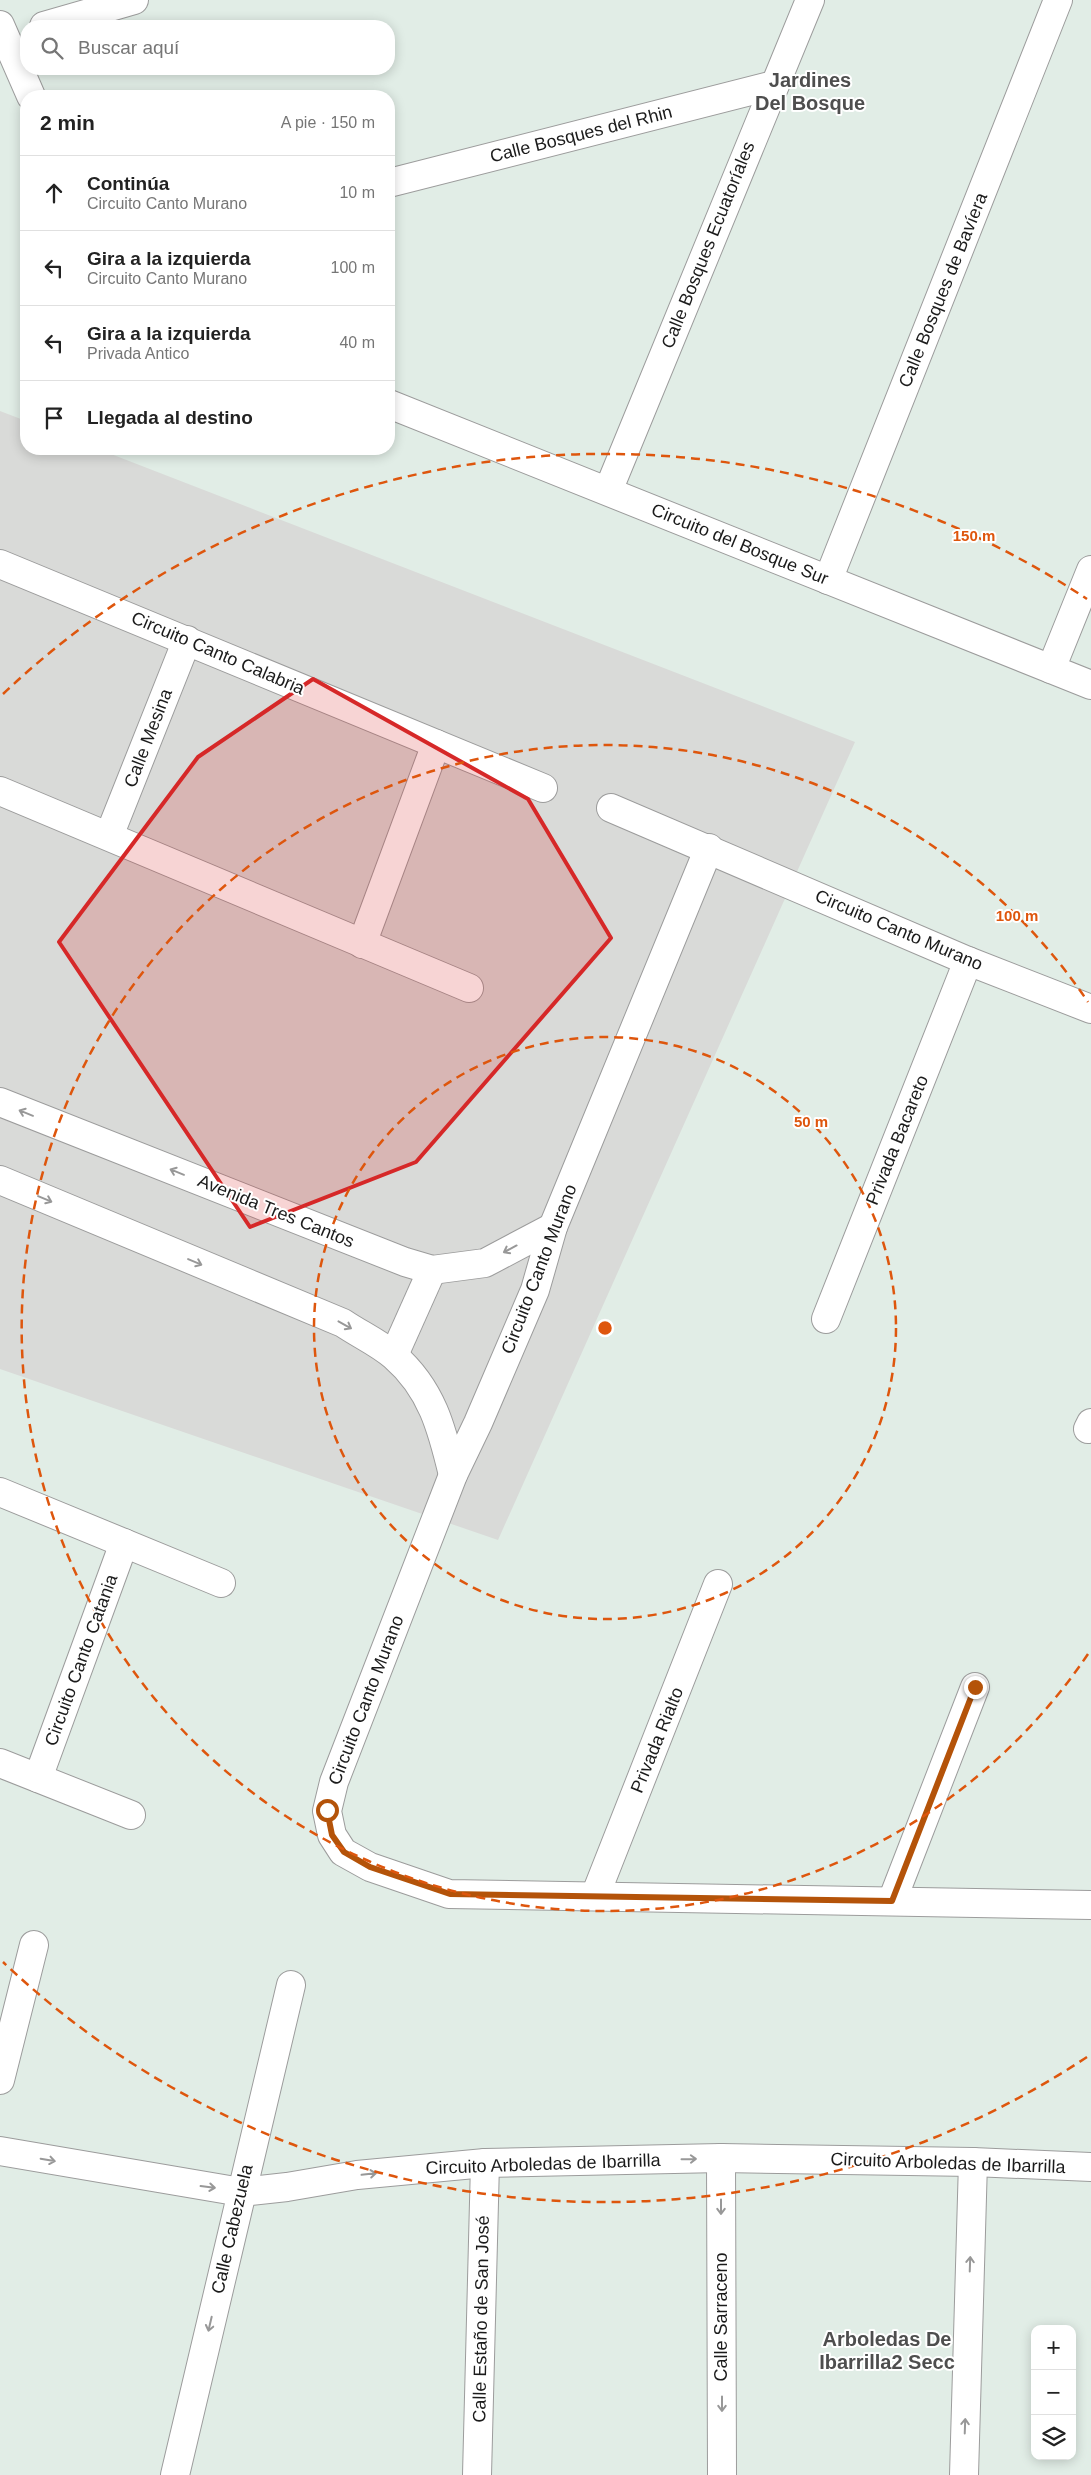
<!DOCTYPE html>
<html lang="es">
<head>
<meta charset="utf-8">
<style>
	:root { --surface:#fff; --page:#f6f6f6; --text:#222; --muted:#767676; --line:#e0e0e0 }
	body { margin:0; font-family:Helvetica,sans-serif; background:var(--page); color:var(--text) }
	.controls { position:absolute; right:15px; bottom:15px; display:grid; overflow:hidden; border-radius:10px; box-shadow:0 2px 12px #0003 }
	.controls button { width:45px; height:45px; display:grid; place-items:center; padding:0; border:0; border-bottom:1px solid var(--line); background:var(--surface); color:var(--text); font:25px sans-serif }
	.stop { position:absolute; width:15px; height:15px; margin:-11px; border:4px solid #b45309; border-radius:50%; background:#fff }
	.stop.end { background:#b45309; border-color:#fff; box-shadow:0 1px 5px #0008 }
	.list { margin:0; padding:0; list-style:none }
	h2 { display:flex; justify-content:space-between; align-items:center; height:65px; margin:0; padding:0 20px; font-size:21px }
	h2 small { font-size:16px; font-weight:400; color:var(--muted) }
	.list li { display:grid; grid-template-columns:32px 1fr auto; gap:15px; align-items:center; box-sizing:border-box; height:75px; padding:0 20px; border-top:1px solid var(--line) }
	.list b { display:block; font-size:19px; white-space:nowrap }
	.list p { margin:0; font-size:16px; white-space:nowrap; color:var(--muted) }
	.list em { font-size:16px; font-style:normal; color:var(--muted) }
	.icon { flex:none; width:28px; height:28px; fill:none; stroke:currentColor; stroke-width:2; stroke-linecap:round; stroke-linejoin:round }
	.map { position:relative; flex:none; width:1091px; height:2475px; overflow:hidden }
	.search { position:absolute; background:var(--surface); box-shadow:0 2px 12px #0003; left:20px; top:20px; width:375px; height:55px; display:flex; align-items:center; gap:12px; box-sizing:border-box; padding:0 18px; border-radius:20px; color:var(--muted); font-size:19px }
	.panel { position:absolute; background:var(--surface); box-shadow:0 2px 12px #0003; left:20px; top:90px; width:375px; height:365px; border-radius:20px }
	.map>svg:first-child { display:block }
	.residential { fill:#d9dad8 }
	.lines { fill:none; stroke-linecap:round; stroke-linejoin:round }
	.street-casing { stroke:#9c9c9c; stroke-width:30 }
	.street { stroke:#fff; stroke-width:28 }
	.oneway { stroke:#989898 }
	.route { stroke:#b45309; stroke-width:6 }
	.marked { fill:#d62828; fill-opacity:0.2; stroke:#d62828; stroke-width:4; stroke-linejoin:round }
	.ring { fill:none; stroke:#de560d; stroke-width:2.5; stroke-dasharray:9 6 }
	.labels { text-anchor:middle; stroke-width:4; stroke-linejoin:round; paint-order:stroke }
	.street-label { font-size:18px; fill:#1b1b1b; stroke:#fff }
	.quarter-label { font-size:20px; font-weight:bold; fill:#4e4e4e; stroke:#fff }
	.centre { fill:#de560d; stroke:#fff; stroke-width:2.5 }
	.ring-label { font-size:15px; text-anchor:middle; font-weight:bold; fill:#de560d; stroke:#fff; stroke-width:4; stroke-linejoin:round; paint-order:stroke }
</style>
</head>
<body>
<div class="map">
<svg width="1091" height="2475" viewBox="0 0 1091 2475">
	<rect width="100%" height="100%" fill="#e1ede6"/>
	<!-- residential -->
	<path class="residential" d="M0 411 26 421V449H98L855 742 498 1540 0 1369Z"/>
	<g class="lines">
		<defs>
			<g id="street">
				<path d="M0 25 31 96"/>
				<path d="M44 26 134 0"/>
				<path d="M389 183 774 85"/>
				<path d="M389 404 1091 685"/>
				<path d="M608 491 810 0"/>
				<path d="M0 564 543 788"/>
				<path d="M828 580 1058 0"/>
				<path d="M1051 669 1091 570"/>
				<path d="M0 791 469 988"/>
				<path d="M611 808 968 961 1091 1009"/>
				<path d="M109 836 187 640"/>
				<path d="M709 848 553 1227 535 1290 478 1423 453 1475 334 1782 327 1811 332 1835 343 1852 370 1867 449 1894 1091 1905"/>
				<path d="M362 944 436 744"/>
				<path d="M0 1102 405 1262 432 1270 485 1263 553 1227"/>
				<path d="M0 1180 343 1323C359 1334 379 1343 394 1356 432 1389 442 1429 453 1475"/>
				<path d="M826 1319 968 961"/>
				<path d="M394 1355 432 1270"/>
				<path d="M1088 1429 1091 1423"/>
				<path d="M0 1492 221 1583"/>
				<path d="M0 1763 131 1815"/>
				<path d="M38 1778 124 1543"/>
				<path d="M595 1896 718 1584"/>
				<path d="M892 1901 975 1687"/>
				<path d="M0 2080 34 1945"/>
				<path d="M0 2151 241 2192 287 2187 357 2175 485 2163 721 2158 973 2162 1091 2167"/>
				<path d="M721 2158 722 2475"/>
				<path d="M175 2475 291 1985"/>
				<path d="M477 2475 485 2163"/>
				<path d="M964 2475 973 2162"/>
			</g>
		</defs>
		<!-- street casing -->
		<use href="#street" class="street-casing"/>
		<!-- street -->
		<use href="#street" class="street"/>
	</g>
	<!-- one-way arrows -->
	<defs><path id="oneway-shaft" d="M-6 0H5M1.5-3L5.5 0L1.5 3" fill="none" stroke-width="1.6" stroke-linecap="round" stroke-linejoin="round" transform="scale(1.25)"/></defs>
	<g class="oneway">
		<use href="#oneway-shaft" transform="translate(26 1113) rotate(-158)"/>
		<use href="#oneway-shaft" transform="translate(177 1172) rotate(-158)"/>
		<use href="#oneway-shaft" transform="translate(45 1199) rotate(23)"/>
		<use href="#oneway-shaft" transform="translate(510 1249) rotate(152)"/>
		<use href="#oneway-shaft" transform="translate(195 1262) rotate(23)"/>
		<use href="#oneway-shaft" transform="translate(345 1325) rotate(29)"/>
		<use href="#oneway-shaft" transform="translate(689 2159) rotate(-1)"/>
		<use href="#oneway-shaft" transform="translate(48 2160) rotate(10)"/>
		<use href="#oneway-shaft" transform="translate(369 2174) rotate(-6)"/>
		<use href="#oneway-shaft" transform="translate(208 2187) rotate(7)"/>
		<use href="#oneway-shaft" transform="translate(721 2207) rotate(90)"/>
		<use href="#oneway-shaft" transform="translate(970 2264) rotate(-88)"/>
		<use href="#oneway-shaft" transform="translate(210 2324) rotate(103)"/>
		<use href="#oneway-shaft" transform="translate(722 2404) rotate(90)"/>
		<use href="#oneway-shaft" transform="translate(965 2426) rotate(-88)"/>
	</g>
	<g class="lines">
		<!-- route -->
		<path class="route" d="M327 1810 332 1835 344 1852 370 1867 450 1894 892 1901 975 1687"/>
	</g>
	<!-- marked area -->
	<path class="marked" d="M313 679 528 799 611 938 416 1162 250 1227 59 942 198 757Z"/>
	<!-- distance rings -->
	<g class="ring">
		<circle cx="605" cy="1328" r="291"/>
		<path d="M1088 1654A583 583 0 1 1 1088 1002"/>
		<path d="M1087 2057A874 874 0 0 1 3 1962M3 694A874 874 0 0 1 1087 599"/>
	</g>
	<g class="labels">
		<!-- street labels -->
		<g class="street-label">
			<text transform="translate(581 134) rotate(-14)" y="6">Calle Bosques del Rhin</text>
			<text transform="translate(708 245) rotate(-68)" y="6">Calle Bosques Ecuatoríales</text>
			<text transform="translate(943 290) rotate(-68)" y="6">Calle Bosques de Bavíera</text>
			<text transform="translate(740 544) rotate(22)" y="6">Circuito del Bosque Sur</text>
			<text transform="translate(218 653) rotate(23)" y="6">Circuito Canto Calabria</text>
			<text transform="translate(148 738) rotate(-69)" y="6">Calle Mesina</text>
			<text transform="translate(899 930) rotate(23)" y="6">Circuito Canto Murano</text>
			<text transform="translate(897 1140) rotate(-68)" y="6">Privada Bacareto</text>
			<text transform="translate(276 1211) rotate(22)" y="6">Avenida Tres Cantos</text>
			<text transform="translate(539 1269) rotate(-69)" y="6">Circuito Canto Murano</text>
			<text transform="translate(81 1660) rotate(-70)" y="6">Circuito Canto Catania</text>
			<text transform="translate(366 1700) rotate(-69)" y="6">Circuito Canto Murano</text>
			<text transform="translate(657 1740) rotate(-68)" y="6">Privada Rialto</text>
			<text transform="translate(948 2163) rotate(2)" y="6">Circuito Arboledas de Ibarrilla</text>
			<text transform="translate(543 2164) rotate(-2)" y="6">Circuito Arboledas de Ibarrilla</text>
			<text transform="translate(232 2229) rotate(-77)" y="6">Calle Cabezuela</text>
			<text transform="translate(721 2317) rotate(-90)" y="6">Calle Sarraceno</text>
			<text transform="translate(481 2319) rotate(-89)" y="6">Calle Estaño de San José</text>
		</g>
		<!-- quarter labels -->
		<g class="quarter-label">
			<text x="810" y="87">Jardines<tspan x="810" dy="23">Del Bosque</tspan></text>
			<text x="887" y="2346">Arboledas De<tspan x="887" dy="23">Ibarrilla2 Secc</tspan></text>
		</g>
	</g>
	<circle cx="605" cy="1328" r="8" class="centre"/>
	<g class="ring-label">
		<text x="974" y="541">150 m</text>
		<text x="1017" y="921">100 m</text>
		<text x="811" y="1127">50 m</text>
	</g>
</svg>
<div class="controls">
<button>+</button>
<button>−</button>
<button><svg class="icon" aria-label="layers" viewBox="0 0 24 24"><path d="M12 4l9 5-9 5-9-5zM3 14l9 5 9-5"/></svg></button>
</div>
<div class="stop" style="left:327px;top:1810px"></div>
<div class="stop end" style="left:975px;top:1687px"></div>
<div class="search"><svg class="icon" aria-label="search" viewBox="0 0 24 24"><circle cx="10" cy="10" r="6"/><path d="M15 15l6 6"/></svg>Buscar aquí</div>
<section class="panel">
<h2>2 min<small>A pie · 150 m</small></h2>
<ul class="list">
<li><svg class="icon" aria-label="ahead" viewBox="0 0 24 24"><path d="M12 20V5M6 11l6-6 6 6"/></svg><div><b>Continúa</b><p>Circuito Canto Murano</p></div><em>10 m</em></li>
<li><svg class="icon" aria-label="left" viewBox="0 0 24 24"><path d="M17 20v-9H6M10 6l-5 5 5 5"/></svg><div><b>Gira a la izquierda</b><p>Circuito Canto Murano</p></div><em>100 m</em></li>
<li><svg class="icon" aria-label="left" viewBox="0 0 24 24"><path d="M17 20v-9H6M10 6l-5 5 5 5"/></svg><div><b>Gira a la izquierda</b><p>Privada Antico</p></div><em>40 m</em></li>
<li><svg class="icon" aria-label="arrive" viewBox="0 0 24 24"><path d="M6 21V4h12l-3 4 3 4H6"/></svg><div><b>Llegada al destino</b></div></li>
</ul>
</section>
</div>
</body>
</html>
